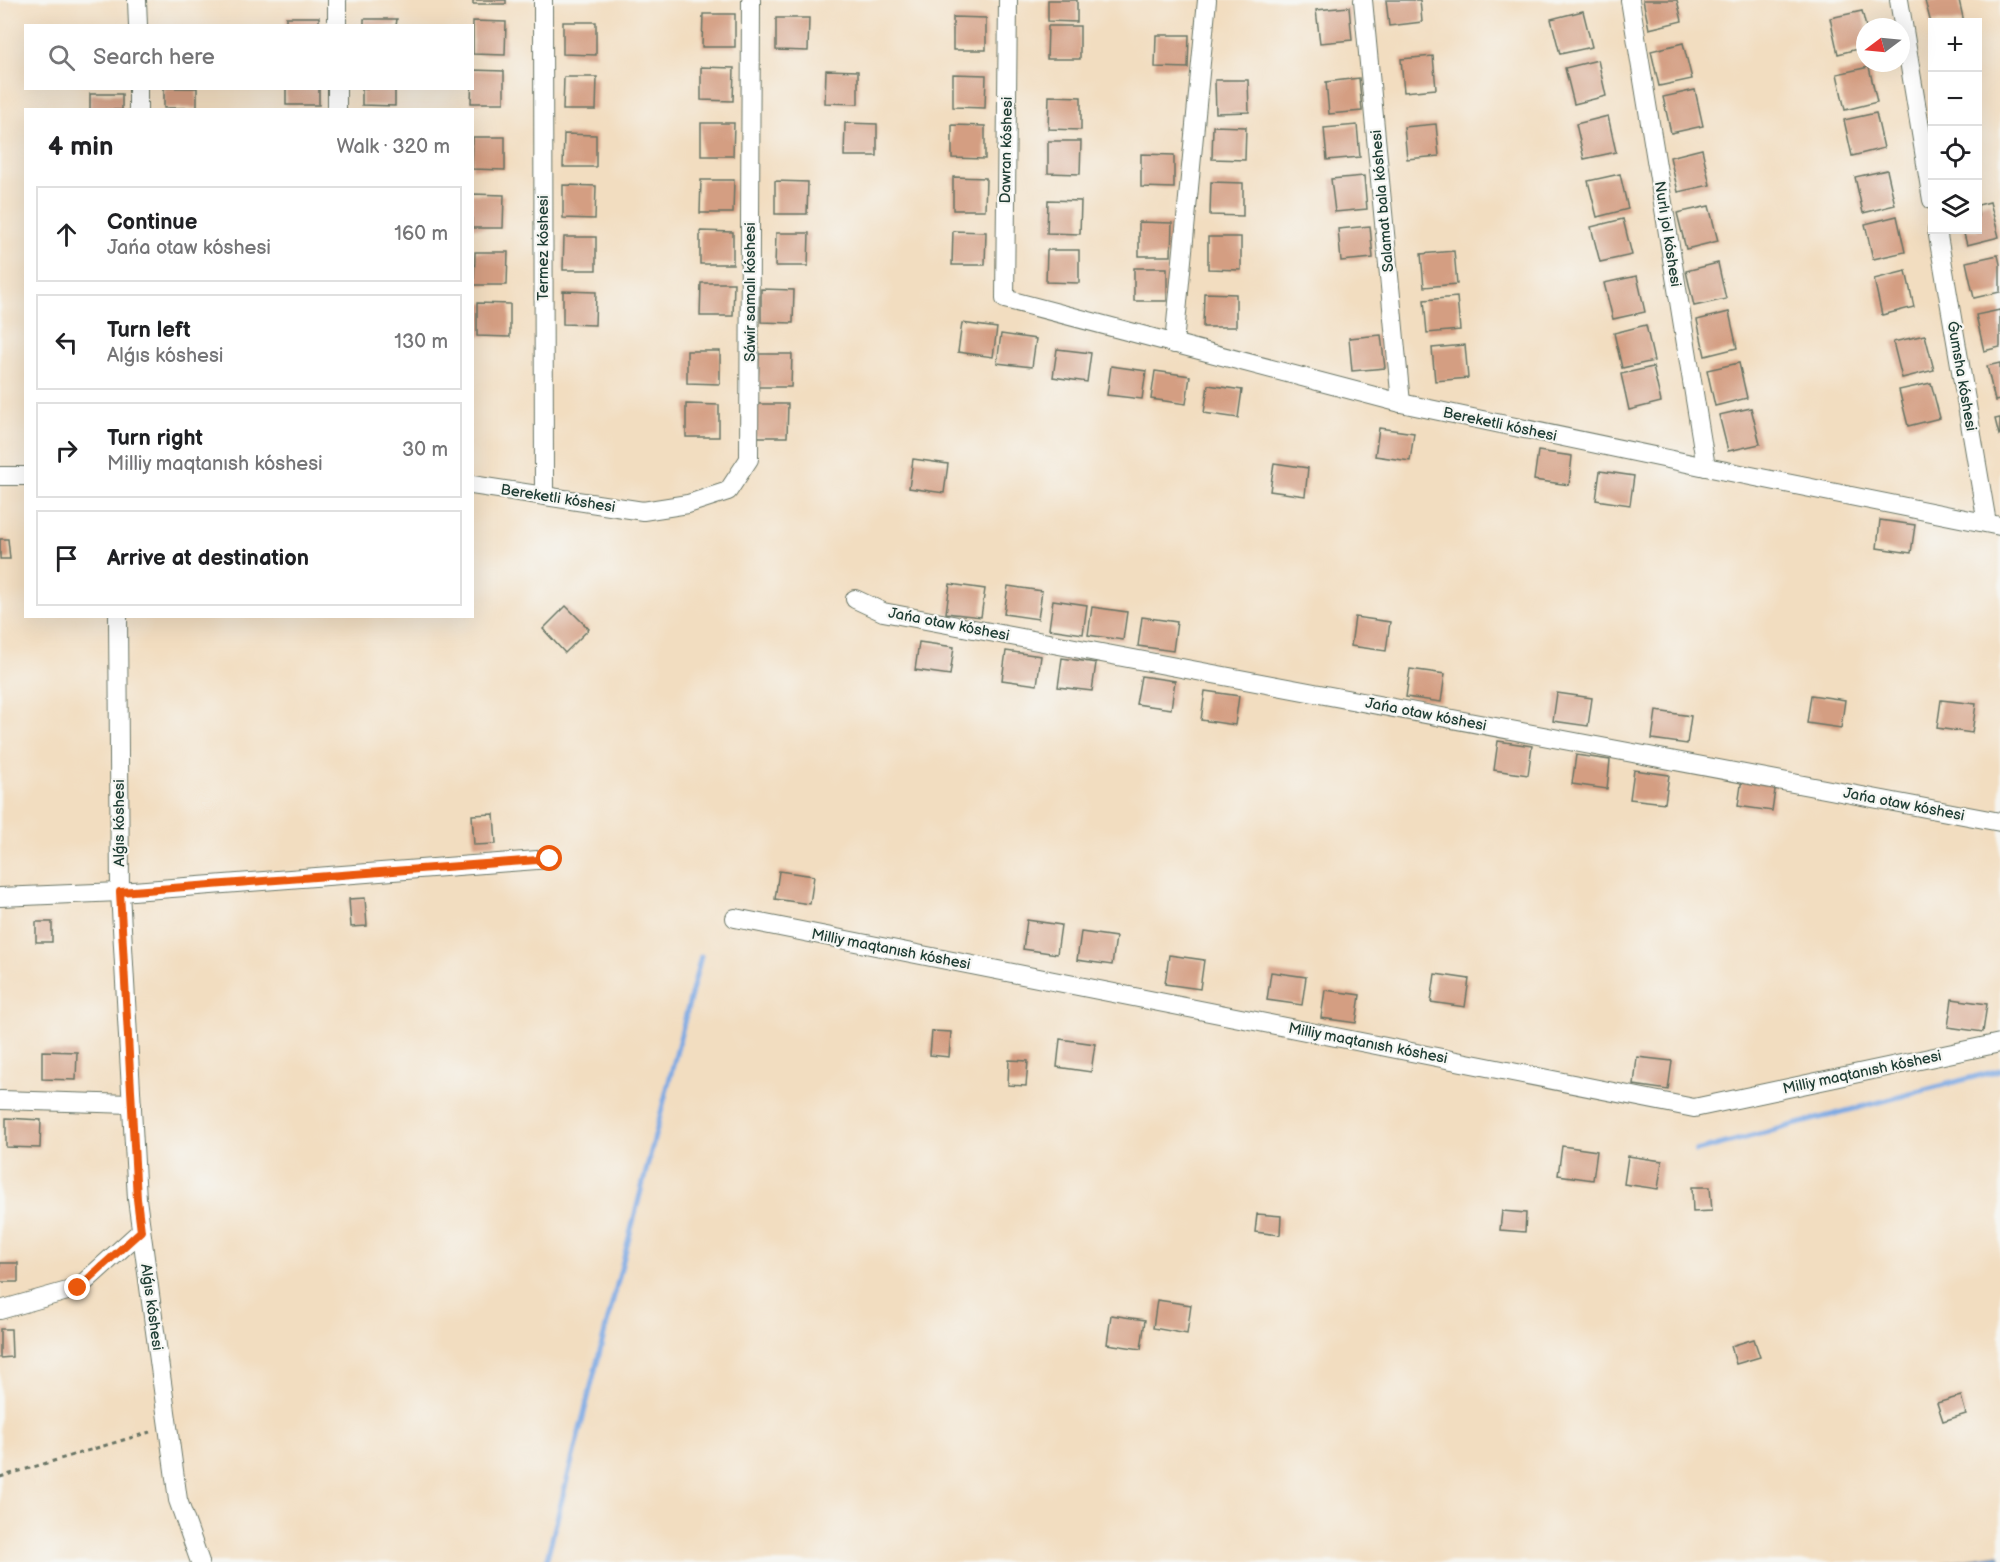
<!DOCTYPE html>
<html lang="en">
<head>
<meta charset="utf-8">
<style>
	:root { --surface:#fff; --page:#f6f6f6; --text:#202124; --muted:#757577; --line:#e0e0e0 }
	body { margin:0; font-family:"Balsamiq Sans",sans-serif; background:var(--page); color:var(--text) }
	.controls { position:absolute; right:18px; top:18px; display:grid; overflow:hidden; border-radius:0px; box-shadow:0 6px 24px #0002 }
	.controls button { width:54px; height:54px; display:grid; place-items:center; padding:0; border:0; border-bottom:2px solid var(--line); background:var(--surface); color:var(--text); font:30px sans-serif }
	.compass { position:absolute; left:1856px; top:18px; width:54px; height:54px; border-radius:50%; background:var(--surface); box-shadow:0 6px 24px #0002; rotate:254deg }
	.stop { position:absolute; width:18px; height:18px; margin:-14px; border:4px solid #ea580c; border-radius:50%; background:#fff }
	.stop.end { background:#ea580c; border-color:#fff; box-shadow:0 2px 6px #0008 }
	.list { margin:0; padding:0; list-style:none }
	h2 { display:flex; justify-content:space-between; align-items:center; height:78px; margin:0; padding:0 24px; font-size:26px }
	h2 small { font-size:20px; font-weight:400; color:var(--muted) }
	.list li { display:grid; grid-template-columns:39px 1fr auto; gap:18px; align-items:center; box-sizing:border-box; height:96px; margin:0 12px 12px; padding:0 12px; border:2px solid var(--line); border-radius:0px }
	.list b { display:block; font-size:22px; white-space:nowrap }
	.list p { margin:0; font-size:20px; white-space:nowrap; color:var(--muted) }
	.list em { font-size:20px; font-style:normal; color:var(--muted) }
	.icon { flex:none; width:33px; height:33px; fill:none; stroke:currentColor; stroke-width:2; stroke-linecap:round; stroke-linejoin:round }
	.map { position:relative; flex:none; width:2000px; height:1562px; overflow:hidden }
	.search { position:absolute; background:var(--surface); box-shadow:0 6px 24px #0002; left:24px; top:24px; width:450px; height:66px; display:flex; align-items:center; gap:15px; box-sizing:border-box; padding:0 21px; border-radius:0px; color:var(--muted); font-size:22px }
	.panel { position:absolute; background:var(--surface); box-shadow:0 6px 24px #0002; left:24px; top:108px; width:450px; height:510px; border-radius:0px }
	.map>svg:first-child { display:block }
	.water { fill:#7aa8e3; stroke:#4c728c; stroke-width:1.5 }
	.lines { fill:none; stroke-linecap:round; stroke-linejoin:round }
	.stream { stroke:#7aa8e3; stroke-width:5 }
	.building { fill:#d49e82 }
	.minor-casing { stroke:#697565; stroke-width:20 }
	.path { stroke:#697565; stroke-width:3; stroke-dasharray:4.5 4.5; stroke-linecap:butt }
	.minor { stroke:#fff; stroke-width:18 }
	.route { stroke:#ea580c; stroke-width:8 }
	.labels { text-anchor:middle; stroke-width:4.5; stroke-linejoin:round; paint-order:stroke }
	.street-label { font-size:15px; fill:#1f3d34; stroke:#f6f6f2 }
</style>
</head>
<body>
<div class="map">
<svg width="2000" height="1562" viewBox="0 0 2000 1562">
	<rect width="100%" height="100%" fill="#f6f6f2"/>
	<filter id="ink" filterUnits="userSpaceOnUse"><feTurbulence type="fractalNoise" baseFrequency=".0167" numOctaves="2"/><feDisplacementMap in="SourceGraphic" scale="12" xChannelSelector="R" yChannelSelector="G"/><feConvolveMatrix kernelMatrix="1 2 1 2 8 2 1 2 1" color-interpolation-filters="sRGB"/></filter>
	<filter id="wash" filterUnits="userSpaceOnUse"><feTurbulence type="fractalNoise" baseFrequency=".008" numOctaves="4" result="noise"/><feDisplacementMap in="SourceGraphic" scale="24" xChannelSelector="R" yChannelSelector="G"/><feGaussianBlur stdDeviation="1.35" result="paint"/><feColorMatrix in="noise" values="0 0 0 0 0 0 0 0 0 0 0 0 0 0 0 0 0 1.4 0 .05"/><feComposite in="paint" operator="in"/></filter>
	<g filter="url(#wash)">
		<rect width="100%" height="100%" fill="#f2ddc0"/>
		<!-- water -->
		<path class="water" d="M2000 1554V1562H1944Z"/>
		<g class="lines">
			<!-- stream -->
			<g class="stream">
				<path d="M1696 1151 2000 1070"/>
				<path d="M546 1562 701 956"/>
			</g>
		</g>
		<g id="blocks">
			<!-- building -->
			<g class="building">
				<rect x="473" y="0" width="33" height="4"/>
				<path d="M1048 0H1077V22L1048 21Z"/>
				<path d="M1386 0H1420L1422 22 1389 26Z"/>
				<path d="M1643 0H1677L1682 21 1649 29Z"/>
				<path d="M1959 0 1964 22H1932V27L1925 1Z"/>
				<path d="M1349 7 1352 40 1320 43 1316 10Z"/>
				<path d="M1583 11 1592 47 1560 54 1551 19Z"/>
				<path d="M1862 11 1866 27 1865 47 1838 54 1830 18Z"/>
				<path d="M703 14H735V47H702Z"/>
				<rect x="286" y="17" width="33" height="9"/>
				<path d="M953 17 986 18V50H953Z"/>
				<path d="M776 18H809L808 51 776 50Z"/>
				<path d="M364 19H397L396 26H364Z"/>
				<path d="M473 21 506 22 505 55 473 54Z"/>
				<path d="M563 22H596V55L563 54Z"/>
				<path d="M1048 26H1080V59H1047Z"/>
				<path d="M1156 35H1189L1188 68 1155 67Z"/>
				<path d="M1683 43 1692 79 1659 86 1651 51Z"/>
				<path d="M1433 56 1436 89 1404 92 1401 59Z"/>
				<path d="M1598 60 1606 96 1574 104 1565 68Z"/>
				<path d="M701 67 734 68 733 101 701 100Z"/>
				<path d="M1869 67 1877 102 1845 110 1837 74Z"/>
				<path d="M472 70 504 71V103H471Z"/>
				<path d="M826 70 858 71V104L825 103Z"/>
				<path d="M953 74 986 75 985 108 953 107Z"/>
				<path d="M564 77H597L596 110H563Z"/>
				<path d="M1359 78 1362 111 1329 114 1326 82Z"/>
				<path d="M1215 80H1248L1249 112 1216 113Z"/>
				<rect x="164" y="88" width="33" height="20"/>
				<rect x="286" y="88" width="33" height="17"/>
				<path d="M362 88H395V106L362 105Z"/>
				<path d="M1695 90 1703 126 1671 133 1663 97Z"/>
				<rect x="90" y="94" width="32" height="16"/>
				<path d="M1049 96 1081 97V130L1048 129Z"/>
				<path d="M1876 113 1884 148 1852 156 1844 120Z"/>
				<path d="M1608 116 1616 152 1584 159 1576 124Z"/>
				<path d="M701 123H734L733 156H701Z"/>
				<path d="M845 123 877 124V156H844Z"/>
				<path d="M1436 124 1439 156 1407 159 1404 127Z"/>
				<path d="M952 125 985 126V159L952 158Z"/>
				<path d="M1357 125 1360 157 1327 160 1324 128Z"/>
				<path d="M1213 126 1246 127 1245 160 1212 159Z"/>
				<path d="M564 134 596 135V167H563Z"/>
				<path d="M473 137H505V170L472 169Z"/>
				<path d="M1048 141H1081L1080 174 1048 173Z"/>
				<path d="M1702 149 1710 185 1678 192 1670 157Z"/>
				<path d="M1141 154 1174 155V188L1141 187Z"/>
				<path d="M1887 170 1895 205 1863 213 1855 177Z"/>
				<path d="M1620 174 1628 209 1597 217 1588 181Z"/>
				<path d="M1364 176 1367 209 1335 212 1331 179Z"/>
				<path d="M953 177 986 178 985 210H953Z"/>
				<path d="M701 180H734L733 213H700Z"/>
				<path d="M775 181 808 182 807 214H775Z"/>
				<path d="M1211 182 1243 183V216L1210 215Z"/>
				<path d="M563 185 596 186 595 219 563 218Z"/>
				<path d="M472 194 504 195 503 228H472Z"/>
				<path d="M1048 200 1081 201 1080 234 1047 233Z"/>
				<path d="M1990 202 1999 237 1967 245 1963 230H1978V205Z"/>
				<path d="M1709 206 1718 241 1686 249 1677 213Z"/>
				<path d="M1897 216 1905 252 1873 259 1865 224Z"/>
				<path d="M1623 219 1632 255 1600 262 1591 227Z"/>
				<path d="M1139 222 1172 223 1171 256H1139Z"/>
				<path d="M1370 226 1373 258 1341 261 1338 229Z"/>
				<path d="M700 231 733 232V264H700Z"/>
				<path d="M953 231 986 232 985 265H952Z"/>
				<path d="M776 233H809L808 266H775Z"/>
				<path d="M564 237H596V270H563Z"/>
				<path d="M1208 237H1241V270L1208 269Z"/>
				<path d="M1047 250H1079V283L1046 282Z"/>
				<path d="M1454 251 1457 284 1424 287 1421 254Z"/>
				<path d="M475 252H508L507 285H474Z"/>
				<path d="M1998 255 2000 264V292L1974 298 1966 262Z"/>
				<path d="M1718 263 1726 299 1694 306 1686 271Z"/>
				<rect x="1134" y="268" width="33" height="33"/>
				<path d="M1906 271 1914 307 1882 315 1874 279Z"/>
				<path d="M1637 276 1645 312 1613 319 1604 283Z"/>
				<path d="M701 283H734L733 316H700Z"/>
				<path d="M761 289 794 290 793 323 761 322Z"/>
				<path d="M563 291 596 292 595 325 563 324Z"/>
				<path d="M1204 293 1236 294V327H1203Z"/>
				<path d="M1457 297 1460 330 1427 333 1424 300Z"/>
				<path d="M477 303 510 304V337L477 336Z"/>
				<path d="M2000 310V347L1984 351 1976 315Z"/>
				<path d="M1729 312 1737 348 1705 356 1697 320Z"/>
				<path d="M962 323 997 328 993 357 958 352Z"/>
				<path d="M1646 325 1654 361 1622 368 1614 333Z"/>
				<path d="M1001 334 1036 339 1032 367 997 363Z"/>
				<path d="M1381 335 1385 368 1352 371 1349 338Z"/>
				<path d="M1925 335 1934 370 1902 378 1893 342Z"/>
				<path d="M1465 345 1468 378 1435 381 1432 348Z"/>
				<path d="M1057 349 1091 353 1087 382 1053 377Z"/>
				<path d="M687 351H720V384L687 383Z"/>
				<path d="M759 354H792L791 387H758Z"/>
				<path d="M1739 363 1747 398 1715 406 1707 370Z"/>
				<path d="M2000 363V400L1995 401 1987 366Z"/>
				<path d="M1111 366 1146 371 1142 399 1107 395Z"/>
				<path d="M1653 367 1661 402 1629 410 1621 374Z"/>
				<path d="M1155 371 1190 376 1186 404 1151 399Z"/>
				<path d="M1931 383 1940 418 1908 426 1899 390Z"/>
				<path d="M1208 385 1242 390 1238 418 1204 413Z"/>
				<path d="M686 404 719 405V437H686Z"/>
				<path d="M755 404H788L787 437H755Z"/>
				<path d="M1751 408 1760 444 1728 451 1719 415Z"/>
				<path d="M2000 418V434L1999 435 1995 419Z"/>
				<path d="M1379 428 1414 433 1410 461 1375 456Z"/>
				<path d="M1538 451 1572 456 1569 485 1534 480Z"/>
				<path d="M913 459 948 464 944 493 909 488Z"/>
				<path d="M1274 463 1308 468 1305 496 1270 491Z"/>
				<path d="M1600 471 1634 476 1630 505 1596 500Z"/>
				<path d="M1880 520 1915 525 1911 553 1877 548Z"/>
				<path d="M0 539H8L10 559H0Z"/>
				<path d="M950 584 985 589 981 617 946 613Z"/>
				<path d="M1008 586 1042 591 1038 619 1004 614Z"/>
				<path d="M1053 600 1087 605 1083 634 1049 629Z"/>
				<path d="M566 606 589 629 565 653 543 629Z"/>
				<path d="M1092 607 1127 612 1123 640 1088 635Z"/>
				<path d="M1142 617 1177 622 1173 651 1138 646Z"/>
				<path d="M1355 617 1390 622 1386 651 1351 646Z"/>
				<path d="M919 642 954 647 950 675 915 670Z"/>
				<path d="M1006 651 1041 656 1037 685 1002 680Z"/>
				<path d="M1062 658 1096 663 1092 691 1058 687Z"/>
				<path d="M1410 669 1445 674 1441 702 1406 697Z"/>
				<path d="M1141 676 1175 681 1171 709 1136 704Z"/>
				<path d="M1205 691 1239 696 1235 725 1201 720Z"/>
				<path d="M1557 693 1592 698 1588 726 1553 721Z"/>
				<path d="M1811 695 1845 700 1841 728 1807 723Z"/>
				<path d="M1941 700 1976 704 1972 733 1937 728Z"/>
				<path d="M1656 711 1691 716 1687 744 1652 739Z"/>
				<path d="M1498 741 1532 746 1528 775 1494 770Z"/>
				<path d="M1576 755 1610 760 1607 789 1572 784Z"/>
				<path d="M1634 770 1669 775 1665 803 1630 799Z"/>
				<path d="M1742 778 1776 783 1772 811 1738 806Z"/>
				<path d="M494 814 496 844 474 845 472 815Z"/>
				<path d="M779 871 814 876 810 904 775 899Z"/>
				<path d="M365 898 367 926 351 927 349 899Z"/>
				<path d="M1027 920 1061 925 1057 954 1023 949Z"/>
				<rect x="36" y="922" width="16" height="20"/>
				<path d="M1081 932 1116 937 1112 965 1077 960Z"/>
				<path d="M1169 955 1204 960 1200 989 1165 984Z"/>
				<path d="M1271 972 1306 977 1302 1005 1267 1000Z"/>
				<path d="M1435 974 1469 979 1465 1007 1431 1002Z"/>
				<path d="M1325 990 1360 995 1356 1023 1321 1018Z"/>
				<path d="M1952 999 1987 1004 1983 1032 1948 1027Z"/>
				<path d="M932 1031 951 1032 949 1057 930 1055Z"/>
				<path d="M1060 1039 1095 1044 1091 1072 1057 1067Z"/>
				<path d="M42 1051 77 1052 76 1080 42 1079Z"/>
				<path d="M1637 1057 1672 1061 1668 1090 1634 1085Z"/>
				<path d="M1009 1060 1028 1061 1026 1086 1008 1085Z"/>
				<path d="M6 1118 41 1120 40 1148 6 1147Z"/>
				<path d="M1562 1146 1597 1151 1593 1180 1558 1175Z"/>
				<path d="M1628 1156 1662 1161 1658 1189 1624 1184Z"/>
				<path d="M1692 1187H1710L1712 1211 1693 1212Z"/>
				<path d="M1502 1211 1526 1213 1525 1232 1500 1230Z"/>
				<path d="M1257 1214 1281 1216 1280 1235 1255 1232Z"/>
				<rect x="0" y="1263" width="18" height="19"/>
				<path d="M1157 1300 1191 1305 1187 1334 1153 1328Z"/>
				<path d="M1111 1315 1145 1320 1141 1349 1107 1344Z"/>
				<path d="M0 1329H11L12 1357 0 1358Z"/>
				<path d="M1754 1339 1760 1357 1736 1364 1731 1346Z"/>
				<path d="M1961 1396 1966 1414 1943 1421 1937 1403Z"/>
			</g>
		</g>
	</g>
	<g filter="url(#ink)">
		<use href="#blocks" fill-opacity="0" stroke="#697565" stroke-width="1.5"/>
		<g class="lines">
			<defs>
				<g id="minor">
					<path d="M137 0 138 26"/>
					<path d="M337 0V26"/>
					<path d="M543 0 544 496"/>
					<path d="M1008 0 1005 299 1401 403 1706 467 2000 526"/>
					<path d="M1363 0 1401 403"/>
					<path d="M1630 0 1706 467"/>
					<path d="M1899 0 1932 200"/>
					<path d="M138 88V110"/>
					<path d="M337 88V110"/>
					<path d="M1937 230 1987 523"/>
					<path d="M1174 344 1207 0"/>
					<path d="M0 476H26"/>
					<path d="M472 485 643 511 688 504 728 491 749 459 751 0"/>
					<path d="M855 599 883 612 2000 822"/>
					<path d="M118 616 120 892 137 1199 178 1500 200 1562"/>
					<path d="M0 897 120 892 550 859"/>
					<path d="M735 918 1694 1108 2000 1043"/>
					<path d="M0 1100 132 1104"/>
					<path d="M0 1310 78 1288 141 1231"/>
				</g>
			</defs>
			<!-- minor casing -->
			<use href="#minor" class="minor-casing"/>
			<!-- path -->
			<path class="path" d="M0 1477 150 1432"/>
			<!-- minor -->
			<use href="#minor" class="minor"/>
		</g>
	</g>
	<g class="lines" filter="url(#ink)">
		<!-- route -->
		<path class="route" d="M78 1288 141 1231 137 1199 120 892 550 859"/>
	</g>
	<g class="labels">
		<!-- street labels -->
		<g class="street-label">
			<text transform="translate(1006 150) rotate(-89)" y="5">Dawran kóshesi</text>
			<text transform="translate(1382 201) rotate(-95)" y="5">Salamat bala kóshesi</text>
			<text transform="translate(1668 234) rotate(81)" y="5">Nurlı jol kóshesi</text>
			<text transform="translate(543 248) rotate(-90)" y="5">Termez kóshesi</text>
			<text transform="translate(750 292) rotate(-90)" y="5">Sáwir samalı kóshesi</text>
			<text transform="translate(1962 376) rotate(80)" y="5">Ǵumsha kóshesi</text>
			<text transform="translate(1500 424) rotate(12)" y="5">Bereketli kóshesi</text>
			<text transform="translate(558 498) rotate(9)" y="5">Bereketli kóshesi</text>
			<text transform="translate(949 624) rotate(11)" y="5">Jańa otaw kóshesi</text>
			<text transform="translate(1426 714) rotate(11)" y="5">Jańa otaw kóshesi</text>
			<text transform="translate(1904 804) rotate(11)" y="5">Jańa otaw kóshesi</text>
			<text transform="translate(119 823) rotate(-90)" y="5">Alǵıs kóshesi</text>
			<text transform="translate(891 949) rotate(11)" y="5">Milliy maqtanısh kóshesi</text>
			<text transform="translate(1368 1043) rotate(11)" y="5">Milliy maqtanısh kóshesi</text>
			<text transform="translate(1862 1072) rotate(-12)" y="5">Milliy maqtanısh kóshesi</text>
			<text transform="translate(152 1307) rotate(82)" y="5">Alǵıs kóshesi</text>
		</g>
	</g>
</svg>
<div class="controls">
<button>+</button>
<button>−</button>
<button><svg class="icon" aria-label="locate" viewBox="0 0 24 24"><circle cx="12" cy="12" r="6"/><path d="M12 2v4M12 18v4M2 12h4M18 12h4"/></svg></button>
<button><svg class="icon" aria-label="layers" viewBox="0 0 24 24"><path d="M12 4l9 5-9 5-9-5zM3 14l9 5 9-5"/></svg></button>
</div>
<svg class="compass" viewBox="-18 -18 36 36"><path d="M0-13l5 13h-10z" fill="#e53935"/><path d="M0 13l5-13h-10z" fill="#757577"/></svg>
<div class="stop" style="left:550px;top:859px"></div>
<div class="stop end" style="left:78px;top:1288px"></div>
<div class="search"><svg class="icon" aria-label="search" viewBox="0 0 24 24"><circle cx="10" cy="10" r="6"/><path d="M15 15l6 6"/></svg>Search here</div>
<section class="panel">
<h2>4 min<small>Walk · 320 m</small></h2>
<ul class="list">
<li><svg class="icon" aria-label="ahead" viewBox="0 0 24 24"><path d="M12 20V5M6 11l6-6 6 6"/></svg><div><b>Continue</b><p>Jańa otaw kóshesi</p></div><em>160 m</em></li>
<li><svg class="icon" aria-label="left" viewBox="0 0 24 24"><path d="M17 20v-9H6M10 6l-5 5 5 5"/></svg><div><b>Turn left</b><p>Alǵıs kóshesi</p></div><em>130 m</em></li>
<li><svg class="icon" aria-label="right" viewBox="0 0 24 24"><path d="M7 20v-9h11M14 6l5 5-5 5"/></svg><div><b>Turn right</b><p>Milliy maqtanısh kóshesi</p></div><em>30 m</em></li>
<li><svg class="icon" aria-label="arrive" viewBox="0 0 24 24"><path d="M6 21V4h12l-3 4 3 4H6"/></svg><div><b>Arrive at destination</b></div></li>
</ul>
</section>
</div>
</body>
</html>
